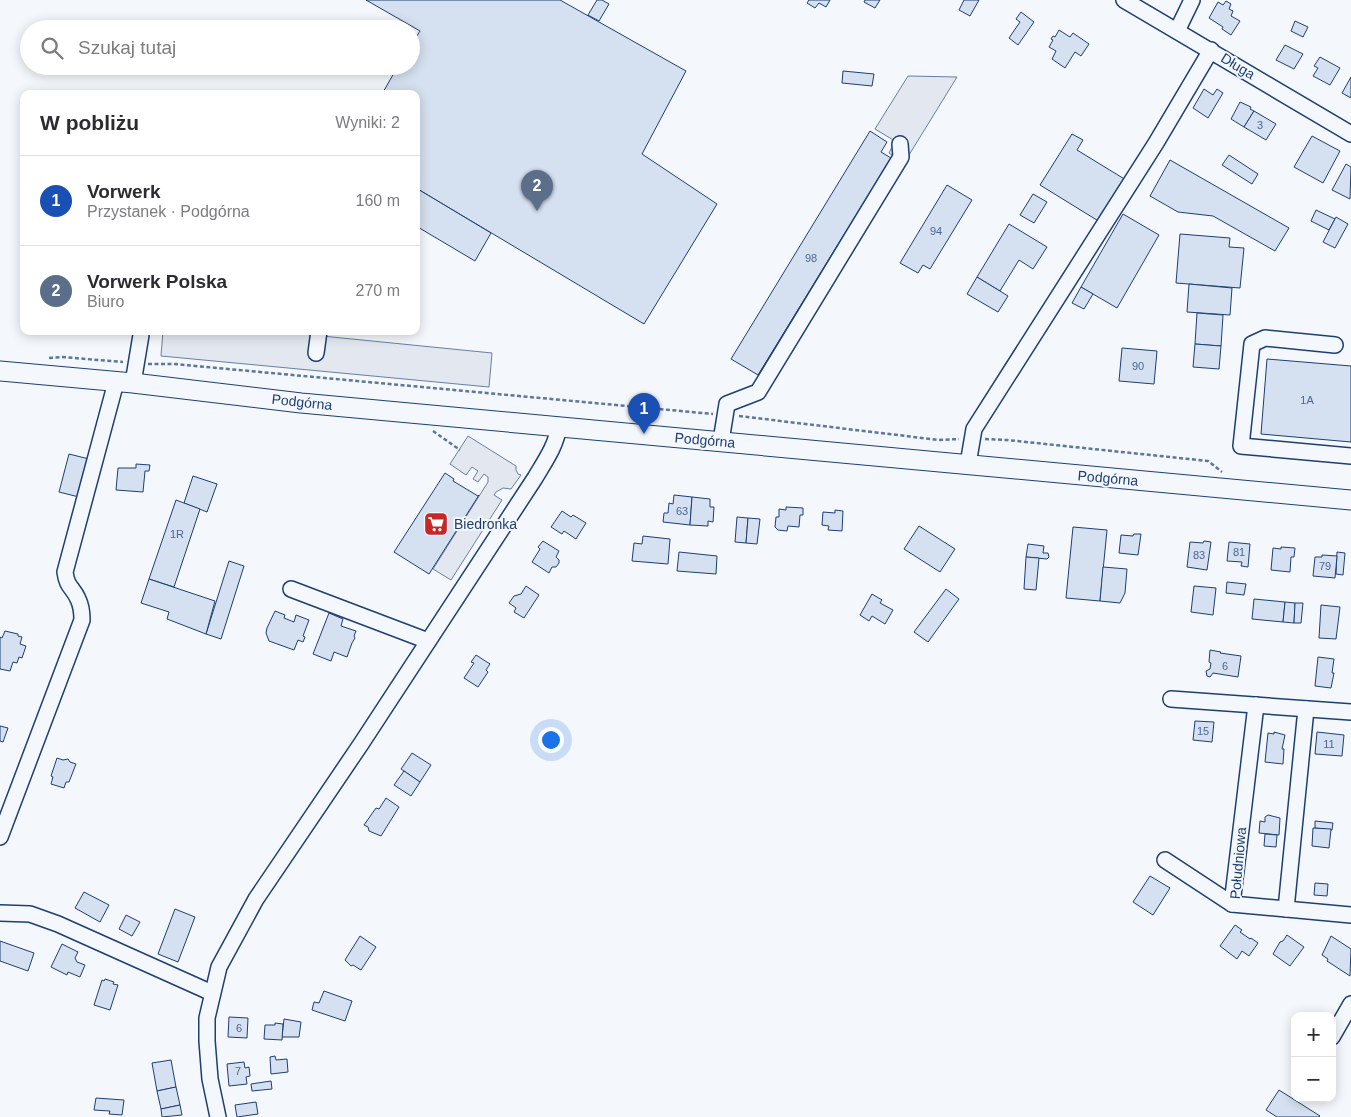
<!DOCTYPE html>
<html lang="pl">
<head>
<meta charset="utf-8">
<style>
	:root { --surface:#fff; --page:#f7f7f7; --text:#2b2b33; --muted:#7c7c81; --line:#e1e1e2; --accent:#d93025 }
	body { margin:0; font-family:Arial,sans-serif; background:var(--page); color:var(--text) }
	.controls { position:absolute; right:15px; bottom:15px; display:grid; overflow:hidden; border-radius:10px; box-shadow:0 2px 12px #0003 }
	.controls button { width:45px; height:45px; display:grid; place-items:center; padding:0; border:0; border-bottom:1px solid var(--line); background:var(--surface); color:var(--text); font:25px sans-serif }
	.you { position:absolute; left:550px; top:739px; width:18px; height:18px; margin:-12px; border:4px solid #fff; border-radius:50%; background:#1a73e8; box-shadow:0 0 0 8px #1a73e833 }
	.badge { display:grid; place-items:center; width:32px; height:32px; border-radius:50%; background:var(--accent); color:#fff; font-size:16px; font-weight:700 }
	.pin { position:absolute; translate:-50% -41px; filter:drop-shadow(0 1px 2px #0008) }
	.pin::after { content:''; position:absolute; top:26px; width:18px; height:15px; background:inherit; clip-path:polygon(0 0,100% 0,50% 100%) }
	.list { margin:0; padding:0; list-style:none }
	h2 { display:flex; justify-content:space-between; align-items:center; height:65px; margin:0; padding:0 20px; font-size:21px }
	h2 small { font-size:16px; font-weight:400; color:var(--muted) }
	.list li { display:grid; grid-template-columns:32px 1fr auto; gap:15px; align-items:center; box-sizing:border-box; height:90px; padding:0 20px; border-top:1px solid var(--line) }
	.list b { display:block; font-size:19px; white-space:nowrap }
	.list p { margin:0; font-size:16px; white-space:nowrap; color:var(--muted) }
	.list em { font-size:16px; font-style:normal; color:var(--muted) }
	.icon { flex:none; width:28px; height:28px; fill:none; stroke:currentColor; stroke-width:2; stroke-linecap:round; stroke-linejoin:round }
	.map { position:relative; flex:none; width:1351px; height:1117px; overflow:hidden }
	.search { position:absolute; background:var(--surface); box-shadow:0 2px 12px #0003; left:20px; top:20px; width:400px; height:55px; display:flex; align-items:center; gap:12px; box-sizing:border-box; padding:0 18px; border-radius:28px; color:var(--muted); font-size:19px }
	.panel { position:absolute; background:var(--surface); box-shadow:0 2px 12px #0003; left:20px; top:90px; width:400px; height:245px; border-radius:10px }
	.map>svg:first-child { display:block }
	.parking { fill:#e3e8f0; stroke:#687fa3 }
	.building { fill:#d5e0f0; stroke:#1d3f73 }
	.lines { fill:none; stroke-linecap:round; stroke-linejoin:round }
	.minor-casing { stroke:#1d3f73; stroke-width:18 }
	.major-casing { stroke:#1d3f73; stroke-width:21 }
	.path { stroke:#5e769c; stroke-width:2.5; stroke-dasharray:4 2.5; stroke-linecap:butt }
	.minor { stroke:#f4f7fb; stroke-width:15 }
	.major { stroke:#f4f7fb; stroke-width:19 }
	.labels { text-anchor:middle; stroke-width:4; stroke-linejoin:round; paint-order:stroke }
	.number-label { font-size:11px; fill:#4b6792 }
	.street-label { font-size:14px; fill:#1d3f73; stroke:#f4f7fb }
	.poi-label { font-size:14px; fill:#1d3f73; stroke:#f4f7fb; text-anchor:start }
</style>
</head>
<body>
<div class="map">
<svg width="1351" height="1117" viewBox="0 0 1351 1117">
	<rect width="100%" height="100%" fill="#f4f7fb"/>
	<!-- parking -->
	<g class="parking">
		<path d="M908 76 957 77 901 168 896 158 889 153 895 141 875 129Z"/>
		<path d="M163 331H272L492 353 489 387 161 356Z"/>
		<path d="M468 436 516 466V470L518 474 521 475 511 489 503 488 496 492 494 495 502 500 451 580 433 569 488 482V477L484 474 478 482 473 479 478 471 472 467 466 475 450 464Z"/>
	</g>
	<!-- building -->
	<g class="building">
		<path d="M366 0H560L686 71 642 154 717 204 644 324 416 188V94H382L398 66H411V45L420 31Z"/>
		<path d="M597 0H602L609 4 599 21 588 15Z"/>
		<path d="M809 0H830L826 7 819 3 815 8 807 3Z"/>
		<path d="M865 0H880L875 8 864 2Z"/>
		<path d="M964 0H979L970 16 959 10Z"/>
		<path d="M1226 1 1231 4 1229 9 1233 11 1231 16 1240 21 1231 35 1222 29 1223 27 1209 18 1218 2 1223 5Z"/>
		<path d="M1021 12 1034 22 1018 45 1009 38 1020 22 1016 19Z"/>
		<path d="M1295 21 1308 27 1303 37 1291 31Z"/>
		<path d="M1059 30 1070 37 1073 33 1089 44 1081 56 1075 52 1065 68 1052 59 1056 51 1049 47 1053 40 1051 39 1053 36 1055 37Z"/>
		<path d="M1285 45 1303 54 1294 69 1276 60Z"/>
		<path d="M1320 57 1340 68 1330 85 1313 76 1318 68 1314 66Z"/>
		<path d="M843 71 874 74 872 86 842 83Z"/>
		<path d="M1351 77V98L1342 93Z"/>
		<path d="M1204 89 1213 95 1217 89 1223 93 1208 118 1193 108Z"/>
		<path d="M1240 102 1251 107 1250 109 1254 111 1244 127 1231 119Z"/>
		<path d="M1254 111 1276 124 1266 140 1244 127Z"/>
		<path d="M870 131 887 142 881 152 891 158 758 375 731 359Z"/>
		<path d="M1072 134 1083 140 1077 150 1126 180 1100 222 1040 185Z"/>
		<path d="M1312 136 1340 151 1323 183 1294 167Z"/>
		<path d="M1229 155 1258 174 1252 184 1222 165Z"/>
		<path d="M1170 160 1289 228 1275 251 1213 216 1178 212 1150 196Z"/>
		<path d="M1346 164 1351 167 1350 199 1332 190Z"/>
		<path d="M947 185 972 200 930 269 923 265 918 273 900 263Z"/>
		<path d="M416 188 491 233 475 261 416 226Z"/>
		<path d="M1033 194 1047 202 1034 223 1020 215Z"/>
		<path d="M1316 210 1335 219 1329 230 1311 221Z"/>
		<path d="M1123 214 1159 235 1117 308 1081 287Z"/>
		<path d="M1336 217 1348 224 1335 248 1323 242Z"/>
		<path d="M1009 224 1047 247 1033 269 1019 260 1000 291 977 277Z"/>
		<path d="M1180 234 1230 238 1229 247 1244 248 1240 288 1176 283Z"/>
		<path d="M977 277 1008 296 998 312 967 294Z"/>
		<path d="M1189 284 1232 288 1230 315 1187 312Z"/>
		<path d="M1081 287 1093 294 1084 309 1072 303Z"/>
		<path d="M1197 313 1223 315 1221 346 1195 344Z"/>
		<path d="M1195 344 1221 346 1219 369 1193 367Z"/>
		<path d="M1122 348 1157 351 1154 384 1119 381Z"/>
		<path d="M1267 359 1351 366V442L1261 434Z"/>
		<path d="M69 454 89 459 79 497 59 492Z"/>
		<path d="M136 464 150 465 149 471H145L143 492 116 490 118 468H136Z"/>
		<path d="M445 473 454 479 453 481 478 496 479 495 429 574 394 552Z"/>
		<path d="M193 476 217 484 207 512 184 503Z"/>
		<path d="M674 495 692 497 690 525 663 522 664 513H668L669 503 673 504Z"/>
		<path d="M692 497 710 499V507H714L713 522 708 521V526L690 525Z"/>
		<path d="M176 500 200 509 174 587 149 579Z"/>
		<path d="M786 507 803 508V515H800L799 527 788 526 787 531 778 530 775 527 776 517H779V509L786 510Z"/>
		<path d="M835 510 843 511 842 531 828 530 829 526 822 525 823 512 835 513Z"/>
		<path d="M562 511 571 517 573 515 586 523 576 539 564 531 562 534 551 527Z"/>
		<path d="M737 517 748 518 746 543 735 542Z"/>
		<path d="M748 518 760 519 757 544 746 543Z"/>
		<path d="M919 526 955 549 940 572 904 549Z"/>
		<path d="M1073 527 1107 530 1100 601 1066 598Z"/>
		<path d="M1134 534H1141L1138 555 1119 553 1121 535 1133 536Z"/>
		<path d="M643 536 670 539 668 564 632 561 634 543 642 544Z"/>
		<path d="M543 541 559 551 556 557 559 560V563L556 567H552L549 573 532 562 540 549 538 547Z"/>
		<path d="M1204 541 1211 542 1207 570 1187 567 1190 542 1203 543Z"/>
		<path d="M1229 542 1250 544 1248 567 1241 566 1242 562 1227 561Z"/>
		<path d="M1028 544 1044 546 1043 553H1048L1049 557 1047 559 1026 557Z"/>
		<path d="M1281 547 1295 548 1294 557H1291L1290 572 1271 570 1273 548 1281 549Z"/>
		<path d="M679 552 717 556 716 574 677 571Z"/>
		<path d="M1337 552 1345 553 1343 575 1336 574Z"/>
		<path d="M1322 555 1337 556 1335 578 1313 576 1315 557H1322Z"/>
		<path d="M1026 557 1039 558 1036 590 1024 589Z"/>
		<path d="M229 561 244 566 221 639 206 634Z"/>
		<path d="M1103 567 1127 569 1125 593 1120 603 1100 601Z"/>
		<path d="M149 579 215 601 206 634 167 619 169 612 141 603Z"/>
		<path d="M1227 582 1246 584 1244 595 1226 593Z"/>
		<path d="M526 586 539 595 524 618 514 612 516 608 509 603 514 596 521 594Z"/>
		<path d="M1194 586 1216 588 1213 615 1191 612Z"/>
		<path d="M946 589 959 599 928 642 914 632Z"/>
		<path d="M872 594 882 600 880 603 893 610 885 624 872 616 869 621 860 615Z"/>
		<path d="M1254 599 1285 602 1283 622 1252 619Z"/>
		<path d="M1285 602 1295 603 1294 623 1283 622Z"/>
		<path d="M1295 603H1303L1301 623H1294Z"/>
		<path d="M1321 605 1340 607 1336 639 1319 638Z"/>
		<path d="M275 611 285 615 284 618 294 622 296 615 309 620 303 636 305 637 303 642 298 640 294 650 269 641 266 633 267 628Z"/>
		<path d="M329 613 343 619 341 626 356 631 354 636 355 638 352 643 347 657 334 652 331 661 313 654Z"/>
		<path d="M5 631 18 634V636L22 637 20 644 26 646 22 658 19 657 17 663 13 662 10 671 0 669V637L2 638Z"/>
		<path d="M1210 650 1221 652 1220 653 1241 656 1238 677 1213 673 1210 677 1207 676 1206 671 1210 669 1211 663 1209 662Z"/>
		<path d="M476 655 490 664 486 670 488 672 478 687 464 678 474 663 471 662Z"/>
		<path d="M1318 657 1334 659 1332 673H1334L1331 688 1315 686Z"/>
		<path d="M1195 721 1214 722 1212 742 1193 740Z"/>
		<path d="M0 726 8 728 3 742 0 741Z"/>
		<path d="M1274 732 1285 735 1282 749H1284L1283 764 1265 762 1268 733 1274 734Z"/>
		<path d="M1317 732 1344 735 1342 756 1315 754Z"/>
		<path d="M412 753 431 765 420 782 401 769Z"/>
		<path d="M57 758 63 760 68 759 70 762 76 764 69 782H66L64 788 51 784 53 777 51 776Z"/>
		<path d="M404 771 420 782 411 796 394 785Z"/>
		<path d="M386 798 399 807 381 836 369 831 368 827 364 825 376 808 379 809Z"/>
		<path d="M1268 815 1280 818 1279 835 1259 833 1260 821 1265 822V817Z"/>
		<path d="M1315 821 1333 823 1332 830 1315 828Z"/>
		<path d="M1313 828 1331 829 1329 848 1312 846Z"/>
		<path d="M1265 834 1277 835 1276 847 1264 846Z"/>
		<path d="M1150 876 1170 888 1153 915 1133 902Z"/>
		<path d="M1315 883 1328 884 1327 896 1314 895Z"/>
		<path d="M84 892 109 905 100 922 75 908Z"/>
		<path d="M175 909 195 917 178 962 158 954Z"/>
		<path d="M126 915 140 922 132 936 119 929Z"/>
		<path d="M1235 925 1242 930 1240 932 1250 939 1251 938 1258 943 1249 956 1242 951 1237 959 1220 946Z"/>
		<path d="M1287 935 1304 947 1290 966 1273 954 1280 942 1283 941Z"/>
		<path d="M360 936 376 947 361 970 353 965 351 966 345 960Z"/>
		<path d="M1331 936 1351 949 1350 976 1327 961 1328 959 1322 955Z"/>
		<path d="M0 941 34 953 28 971 0 961Z"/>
		<path d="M62 944 78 952 75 958 77 962 85 965 80 977 68 972 67 975 51 967Z"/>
		<path d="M105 979 114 982 113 984 118 985 110 1010 94 1005 102 980 104 981Z"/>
		<path d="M324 991 352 1001 345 1021 312 1010 314 1002 319 1003Z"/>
		<path d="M229 1017 248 1018 247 1038 228 1037Z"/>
		<path d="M284 1019 301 1022 299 1037H282Z"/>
		<path d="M275 1023 283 1024 282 1040 264 1039 265 1025H275Z"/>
		<path d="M275 1056 276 1060 287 1059 288 1072 271 1074 270 1057Z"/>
		<path d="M171 1060 176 1087 157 1091 152 1063Z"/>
		<path d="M244 1062 245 1068 249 1067 250 1076 246 1077 247 1084 229 1086 227 1064Z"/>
		<path d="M271 1081 272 1089 252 1091 251 1084Z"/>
		<path d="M176 1087 180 1105 161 1109 157 1091Z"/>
		<path d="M1279 1090 1320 1116 1319 1117H1277L1266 1110Z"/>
		<path d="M96 1098 124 1100 122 1115 109 1114 110 1111 94 1110Z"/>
		<path d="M256 1102 258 1114 237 1117 235 1105Z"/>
		<path d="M180 1105 182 1115 162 1117 161 1109Z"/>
	</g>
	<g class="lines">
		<defs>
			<g id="minor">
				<path d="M1124 0 1351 134"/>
				<path d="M1177 31 1192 0"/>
				<path d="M1335 345 1265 338 1252 344 1241 446 1351 456"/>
				<path d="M316 353 319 331"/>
				<path d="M133 383 141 335"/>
				<path d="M721 441 727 404 758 392 901 157 900 144"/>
				<path d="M968 464 974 429 1156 143 1211 50"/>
				<path d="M291 589 428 641"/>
				<path d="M1171 699 1351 712"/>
				<path d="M1256 705 1232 904 1351 915"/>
				<path d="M0 837 82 620C82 613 81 605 78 599 73 587 67 588 65 572L116 382"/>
				<path d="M1165 860 1232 904"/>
				<path d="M1286 909 1306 709"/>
				<path d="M0 913 30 914 58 924 212 993"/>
				<path d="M1332 1037 1351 1004"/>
				<path d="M218 1117 210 1079 207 1041V1018L219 967 256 899 361 744 535 478C545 461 556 446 559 426"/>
			</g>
			<path id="major" d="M0 371 133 383 301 403 1351 500"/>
		</defs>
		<!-- minor casing -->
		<use href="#minor" class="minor-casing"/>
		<!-- major casing -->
		<use href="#major" class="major-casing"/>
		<!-- path -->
		<g class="path">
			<path d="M49 358 62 357 123 362"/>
			<path d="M148 364H174L713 414"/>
			<path d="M739 416 939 440 959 439"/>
			<path d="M433 431 460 450"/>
			<path d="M985 439 1007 440 1208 461 1222 472"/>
		</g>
		<!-- minor -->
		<use href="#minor" class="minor"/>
		<!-- major -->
		<use href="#major" class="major"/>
	</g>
	<!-- icons -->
	<defs>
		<symbol id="supermarket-square" viewBox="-11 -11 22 22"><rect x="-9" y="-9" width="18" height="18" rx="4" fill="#c62828" stroke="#f4f7fb"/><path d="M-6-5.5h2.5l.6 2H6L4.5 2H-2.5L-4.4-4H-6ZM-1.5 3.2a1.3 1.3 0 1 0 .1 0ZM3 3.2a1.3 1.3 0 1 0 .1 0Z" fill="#fff"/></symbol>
	</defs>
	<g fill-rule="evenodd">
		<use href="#supermarket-square" x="422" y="510" width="28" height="28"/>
	</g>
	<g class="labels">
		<!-- number labels -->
		<g class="number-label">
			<text x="1260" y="129">3</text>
			<text x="936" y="235">94</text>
			<text x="811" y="262">98</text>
			<text x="1138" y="370">90</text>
			<text x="1307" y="404">1A</text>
			<text x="682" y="515">63</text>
			<text x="177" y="538">1R</text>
			<text x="1239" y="556">81</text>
			<text x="1199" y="559">83</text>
			<text x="1325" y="570">79</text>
			<text x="1225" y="670">6</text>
			<text x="1203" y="735">15</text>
			<text x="1329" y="748">11</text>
			<text x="239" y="1032">6</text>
			<text x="238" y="1075">7</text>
		</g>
		<!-- street labels -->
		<g class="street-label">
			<text transform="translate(1238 66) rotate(31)" y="5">Długa</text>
			<text transform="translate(302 402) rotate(6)" y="5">Podgórna</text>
			<text transform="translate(705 440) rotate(5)" y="5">Podgórna</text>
			<text transform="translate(1108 478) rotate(5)" y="5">Podgórna</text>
			<text transform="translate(1238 863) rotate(-85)" y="5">Południowa</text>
		</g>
		<!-- poi labels -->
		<g class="poi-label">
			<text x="454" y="529">Biedronka</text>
		</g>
	</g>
</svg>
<div class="controls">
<button>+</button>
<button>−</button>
</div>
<div class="you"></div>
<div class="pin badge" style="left:644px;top:434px;background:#1a4fb4">1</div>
<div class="pin badge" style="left:537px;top:211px;background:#5c6f8a">2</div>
<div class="search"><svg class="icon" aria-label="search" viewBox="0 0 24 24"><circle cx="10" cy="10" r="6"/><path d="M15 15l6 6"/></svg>Szukaj tutaj</div>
<section class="panel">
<h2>W pobliżu<small>Wyniki: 2</small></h2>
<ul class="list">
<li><span class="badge" style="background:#1a4fb4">1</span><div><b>Vorwerk</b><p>Przystanek · Podgórna</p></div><em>160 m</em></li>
<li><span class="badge" style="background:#5c6f8a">2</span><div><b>Vorwerk Polska</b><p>Biuro</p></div><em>270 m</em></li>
</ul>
</section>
</div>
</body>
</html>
